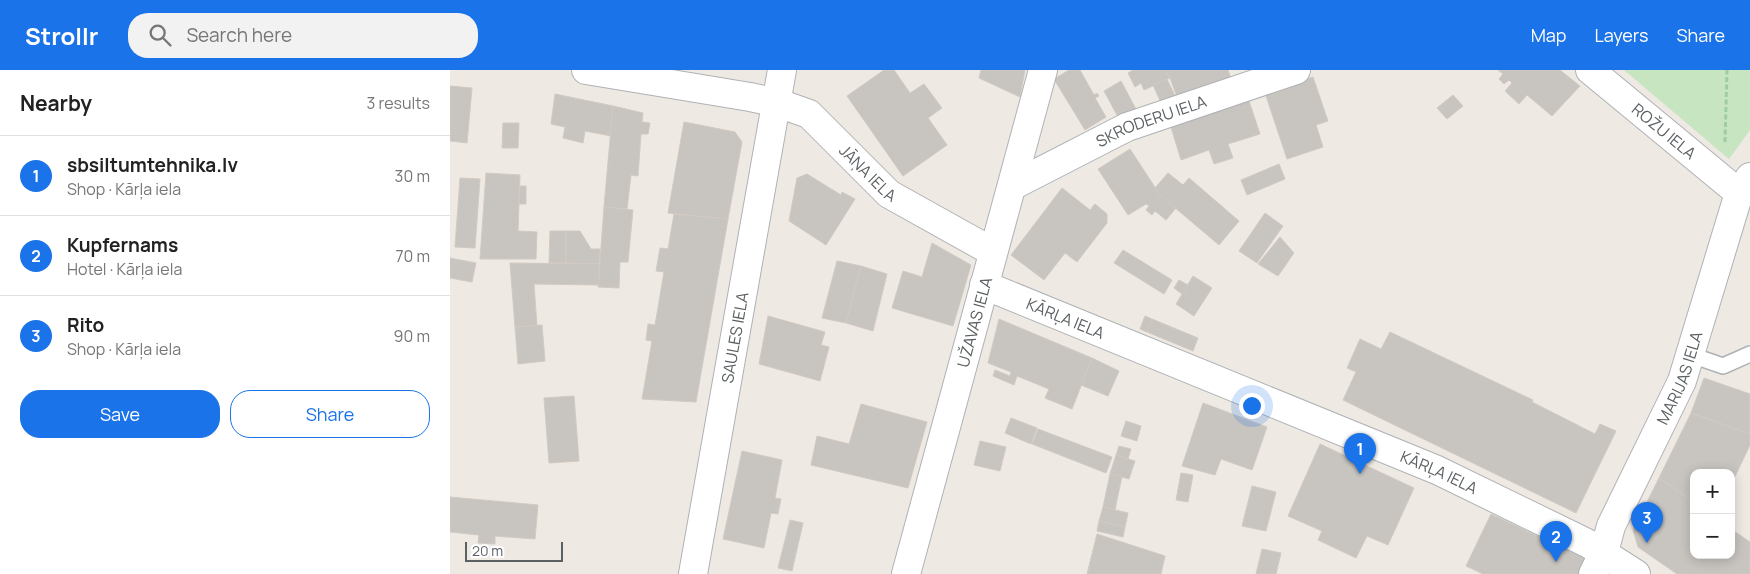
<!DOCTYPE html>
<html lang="en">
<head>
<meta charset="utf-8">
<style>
	:root { --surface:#fff; --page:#f2f2f2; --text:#222; --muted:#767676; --line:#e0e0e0; --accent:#1a73e8 }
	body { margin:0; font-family:Manrope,sans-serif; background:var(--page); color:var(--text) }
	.controls { position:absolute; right:15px; bottom:15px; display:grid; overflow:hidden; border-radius:10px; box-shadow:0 2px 12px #0003 }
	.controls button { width:45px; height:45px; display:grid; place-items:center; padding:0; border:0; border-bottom:1px solid var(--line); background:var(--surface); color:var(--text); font:25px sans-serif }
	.scale { position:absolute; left:15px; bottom:12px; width:98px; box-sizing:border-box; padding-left:5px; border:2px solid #5b6063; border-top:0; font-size:14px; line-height:18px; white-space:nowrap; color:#5b6063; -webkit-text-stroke:4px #fff; paint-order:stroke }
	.you { position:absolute; left:801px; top:335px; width:18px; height:18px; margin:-12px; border:4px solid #fff; border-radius:50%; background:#1a73e8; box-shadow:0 0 0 8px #1a73e833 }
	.badge { display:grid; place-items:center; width:32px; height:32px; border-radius:50%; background:var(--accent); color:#fff; font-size:16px; font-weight:700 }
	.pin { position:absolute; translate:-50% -41px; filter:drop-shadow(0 1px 2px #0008) }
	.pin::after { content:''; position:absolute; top:26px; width:18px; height:15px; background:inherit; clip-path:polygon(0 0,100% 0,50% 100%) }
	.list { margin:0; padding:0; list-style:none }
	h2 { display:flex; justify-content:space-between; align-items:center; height:65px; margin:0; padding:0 20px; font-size:21px }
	h2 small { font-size:16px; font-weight:400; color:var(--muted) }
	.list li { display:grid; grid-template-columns:32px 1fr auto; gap:15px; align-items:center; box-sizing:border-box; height:80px; padding:0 20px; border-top:1px solid var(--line) }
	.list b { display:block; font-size:19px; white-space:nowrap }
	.list p { margin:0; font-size:16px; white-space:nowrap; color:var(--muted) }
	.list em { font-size:16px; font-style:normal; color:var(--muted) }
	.actions { display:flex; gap:10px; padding:15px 20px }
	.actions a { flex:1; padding:11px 0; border:1px solid var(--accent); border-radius:20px; text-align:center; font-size:18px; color:var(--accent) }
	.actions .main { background:var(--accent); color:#fff }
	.icon { flex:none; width:28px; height:28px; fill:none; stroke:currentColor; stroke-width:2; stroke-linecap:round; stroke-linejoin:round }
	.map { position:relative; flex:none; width:1300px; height:504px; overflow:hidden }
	header { display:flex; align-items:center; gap:30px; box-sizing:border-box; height:70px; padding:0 25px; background:var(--accent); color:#fff }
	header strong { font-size:24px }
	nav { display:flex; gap:28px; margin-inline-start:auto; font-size:18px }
	.search { width:350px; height:45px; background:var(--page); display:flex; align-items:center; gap:12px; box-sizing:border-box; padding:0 18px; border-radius:20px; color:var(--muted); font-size:19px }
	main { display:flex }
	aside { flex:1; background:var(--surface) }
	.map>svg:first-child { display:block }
	.green { fill:#c6e5c0 }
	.building { fill:#c8c4bf; stroke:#d2cac2 }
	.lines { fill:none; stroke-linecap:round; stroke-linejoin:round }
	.service-casing { stroke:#afb2b5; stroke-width:18 }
	.minor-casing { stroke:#afb2b5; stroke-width:30 }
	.tertiary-casing { stroke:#afb2b5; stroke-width:30 }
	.path { stroke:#9ecda2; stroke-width:3; stroke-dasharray:5 2.5; stroke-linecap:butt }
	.service { stroke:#fff; stroke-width:15 }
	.minor { stroke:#fff; stroke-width:28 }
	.tertiary { stroke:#fff; stroke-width:28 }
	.labels { text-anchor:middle; stroke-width:4; stroke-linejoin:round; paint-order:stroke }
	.street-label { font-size:16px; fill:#5b6063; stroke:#fff }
</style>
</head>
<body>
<header>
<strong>Strollr</strong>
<div class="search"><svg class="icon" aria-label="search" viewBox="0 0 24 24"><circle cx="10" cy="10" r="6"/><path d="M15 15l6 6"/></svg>Search here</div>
<nav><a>Map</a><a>Layers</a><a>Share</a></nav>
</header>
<main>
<aside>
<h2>Nearby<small>3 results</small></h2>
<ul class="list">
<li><span class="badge">1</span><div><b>sbsiltumtehnika.lv</b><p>Shop · Kārļa iela</p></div><em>30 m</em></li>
<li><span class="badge">2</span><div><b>Kupfernams</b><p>Hotel · Kārļa iela</p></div><em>70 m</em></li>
<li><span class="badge">3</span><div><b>Rito</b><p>Shop · Kārļa iela</p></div><em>90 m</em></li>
</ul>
<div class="actions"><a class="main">Save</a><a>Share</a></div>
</aside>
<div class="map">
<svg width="1300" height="504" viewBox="0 0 1300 504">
	<rect width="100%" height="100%" fill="#eee9e3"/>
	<!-- green -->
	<path class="green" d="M1174 0H1300V60L1279 89Z"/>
	<!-- building -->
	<g class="building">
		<path d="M434 0H444L460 23 474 14 492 38 478 48 497 75 453 106 397 26Z"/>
		<path d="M531 0H575L570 27 529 8Z"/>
		<path d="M619 0H630L644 25 647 23 649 26 645 28 656 47 635 60 604 9Z"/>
		<path d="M683 0H714L720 8 694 20 691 13 685 17 678 3Z"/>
		<path d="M714 0H778L781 9 727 27 720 8Z"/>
		<path d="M1048 0H1110L1130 16 1102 46 1077 25 1069 34 1055 21 1062 13 1059 10 1054 14 1049 9 1053 4Z"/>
		<path d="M863 7 878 51 866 55 873 77 837 89 815 23Z"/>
		<path d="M717 9 725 26 711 33 703 15Z"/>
		<path d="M671 11 687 41 668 47 654 21Z"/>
		<path d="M0 16 22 18 17 73 0 71Z"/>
		<path d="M105 24 163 36 161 66 135 61 133 73 113 68 115 57 101 54Z"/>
		<path d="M1003 25 1013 36 997 49 987 38Z"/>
		<path d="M798 28 810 64 778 74 783 88 764 94 759 80 731 90 720 54Z"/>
		<path d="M163 36 193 43 192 52 200 53 198 64H191L188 106 181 105 177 139 154 137Z"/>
		<path d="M234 52 285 62 292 72 278 149 218 143Z"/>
		<path d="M53 53H69L68 78H52Z"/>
		<path d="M680 79 710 125 726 138 716 150 705 141 702 145 696 140 699 136 696 134 678 145 648 99Z"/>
		<path d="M829 94 835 109 797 125 791 110Z"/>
		<path d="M36 103 70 105 68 161 87 162 86 189H30Z"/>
		<path d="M718 103 733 115 739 108 789 151 769 175 710 125 705 118Z"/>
		<path d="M357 104 391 125 392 122 405 129 376 175 339 151 347 108Z"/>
		<path d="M10 108 30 109 25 178 5 177Z"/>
		<path d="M70 116H76V134H69Z"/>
		<path d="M612 118 640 140 645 134 657 144V153L627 192 615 183 594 210 561 185Z"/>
		<path d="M154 137 183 140 178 192H170L169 218 148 217Z"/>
		<path d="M815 143 833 156 807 193 789 181Z"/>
		<path d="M224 144 278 149 246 332 192 329 202 271 196 270 198 254 205 255 214 202 206 201 210 178 218 179Z"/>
		<path d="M100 161H116V193H99Z"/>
		<path d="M116 161H130L141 179H150L149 194 116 193Z"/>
		<path d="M830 167 844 183 828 206 808 194Z"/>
		<path d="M482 173 521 195 503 256 442 238 453 201 472 207Z"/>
		<path d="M673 180 722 210 714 224 664 193Z"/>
		<path d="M0 188 26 193 22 212 0 208Z"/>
		<path d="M387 191 411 196 396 253 372 248Z"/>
		<path d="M60 193 149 194V215L84 214 87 256 65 257Z"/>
		<path d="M411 196 437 204 423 261 396 253Z"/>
		<path d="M743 206 762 218 744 246 726 234Z"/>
		<path d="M729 210 738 215 732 224 724 218Z"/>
		<path d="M318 246 375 262 371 275 379 277 370 311 309 294Z"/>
		<path d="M695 246 702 249 697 262 690 259Z"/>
		<path d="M549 249 642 288 622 339 595 328 599 319 567 306 564 315 543 306 545 300 560 306 561 302 538 293Z"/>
		<path d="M702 249 748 268 743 281 697 262Z"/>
		<path d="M92 255 95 291 68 294 65 257Z"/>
		<path d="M940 262 1083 330 1082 332 1145 364 1150 354 1166 361 1126 443 893 330 906 302 897 298 910 269 931 279Z"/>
		<path d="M642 288 669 301 658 326 631 315Z"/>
		<path d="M1254 308 1300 324V364L1241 343Z"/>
		<path d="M124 326 129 391 99 393 94 328Z"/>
		<path d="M753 333 817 357 802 400 771 389 765 405 732 396Z"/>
		<path d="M411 334 477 352 458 418 361 395 367 366 399 374Z"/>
		<path d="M1241 343 1300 364V375L1281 415V403H1244V432L1209 408Z"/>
		<path d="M561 348 587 358 581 374 555 363Z"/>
		<path d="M676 351 691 356 687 371 671 366Z"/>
		<path d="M588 359 662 387 656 403 582 374Z"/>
		<path d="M530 371 556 377 550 401 524 395Z"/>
		<path d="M870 374 964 418 938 475 917 466 906 488 868 470 872 461 838 446Z"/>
		<path d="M669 376 681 379 678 389 666 385Z"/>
		<path d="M292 381 332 390 325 428 331 429 328 444 321 443 314 478 273 469Z"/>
		<path d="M666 385 685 391 679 409 660 404Z"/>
		<path d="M731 403 743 405 738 432 726 430Z"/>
		<path d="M660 404 672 406 665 440 653 437Z"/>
		<path d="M1209 408 1244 432V485H1281V459L1300 472V504H1227L1188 477 1183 460Z"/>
		<path d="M802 416 826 422 816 461 792 456Z"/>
		<path d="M0 427 88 435 85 469 45 466V474L28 473 29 465 0 462Z"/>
		<path d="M653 437 678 443 675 457 649 451Z"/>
		<path d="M1041 444 1136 489 1128 504H1033L1016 496Z"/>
		<path d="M340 450 353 453 342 501 328 498Z"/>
		<path d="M649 451 675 457 673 467 647 461Z"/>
		<path d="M647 464 715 486 711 504H637Z"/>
		<path d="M812 479 831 483 826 504H806Z"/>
	</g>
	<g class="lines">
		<defs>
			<path id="service" d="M1241 285 1273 296 1300 284"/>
			<g id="minor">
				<path id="s1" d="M136 0 300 27 328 33 359 44 439 124 543 182"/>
				<path id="s2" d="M1140 0 1289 123"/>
				<path id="s3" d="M562 116 677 57 846 0"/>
				<path id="s4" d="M534 215 987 400 1139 474 1186 504"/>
				<path id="s5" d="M456 504 593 0"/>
				<path id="s6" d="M1143 504 1154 482 1161 456 1232 311 1289 123 1300 107"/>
			</g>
			<g id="tertiary">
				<path id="s7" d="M243 504 332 0"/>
			</g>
		</defs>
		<!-- service casing -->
		<use href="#service" class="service-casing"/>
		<!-- minor casing -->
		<use href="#minor" class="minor-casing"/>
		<!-- tertiary casing -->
		<use href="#tertiary" class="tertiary-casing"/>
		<!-- path -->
		<path class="path" d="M1275 72 1277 0"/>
		<!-- service -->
		<use href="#service" class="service"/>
		<!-- minor -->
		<use href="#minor" class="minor"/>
		<!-- tertiary -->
		<use href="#tertiary" class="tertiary"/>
	</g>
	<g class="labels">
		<!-- street labels -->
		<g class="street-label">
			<text dy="6" stroke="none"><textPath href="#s3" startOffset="154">SKRODERU IELA</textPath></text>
			<text dy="6" stroke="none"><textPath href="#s2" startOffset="96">ROŽU IELA</textPath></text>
			<text dy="6" stroke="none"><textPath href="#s1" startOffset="311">JĀŅA IELA</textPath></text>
			<text dy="6" stroke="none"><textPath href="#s4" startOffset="88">KĀRĻA IELA</textPath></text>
			<text dy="6" stroke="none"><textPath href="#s5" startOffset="261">UŽAVAS IELA</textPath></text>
			<text dy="6" stroke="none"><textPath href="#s7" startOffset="240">SAULES IELA</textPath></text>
			<text dy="6" stroke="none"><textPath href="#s6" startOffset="215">MARIJAS IELA</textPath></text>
			<text dy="6" stroke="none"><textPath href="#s4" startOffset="492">KĀRĻA IELA</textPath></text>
		</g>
	</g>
</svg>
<div class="controls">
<button>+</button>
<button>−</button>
</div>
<div class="scale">20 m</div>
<div class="you"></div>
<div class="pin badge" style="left:910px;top:404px">1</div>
<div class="pin badge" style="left:1106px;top:492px">2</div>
<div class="pin badge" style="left:1197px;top:473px">3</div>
</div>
</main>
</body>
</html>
